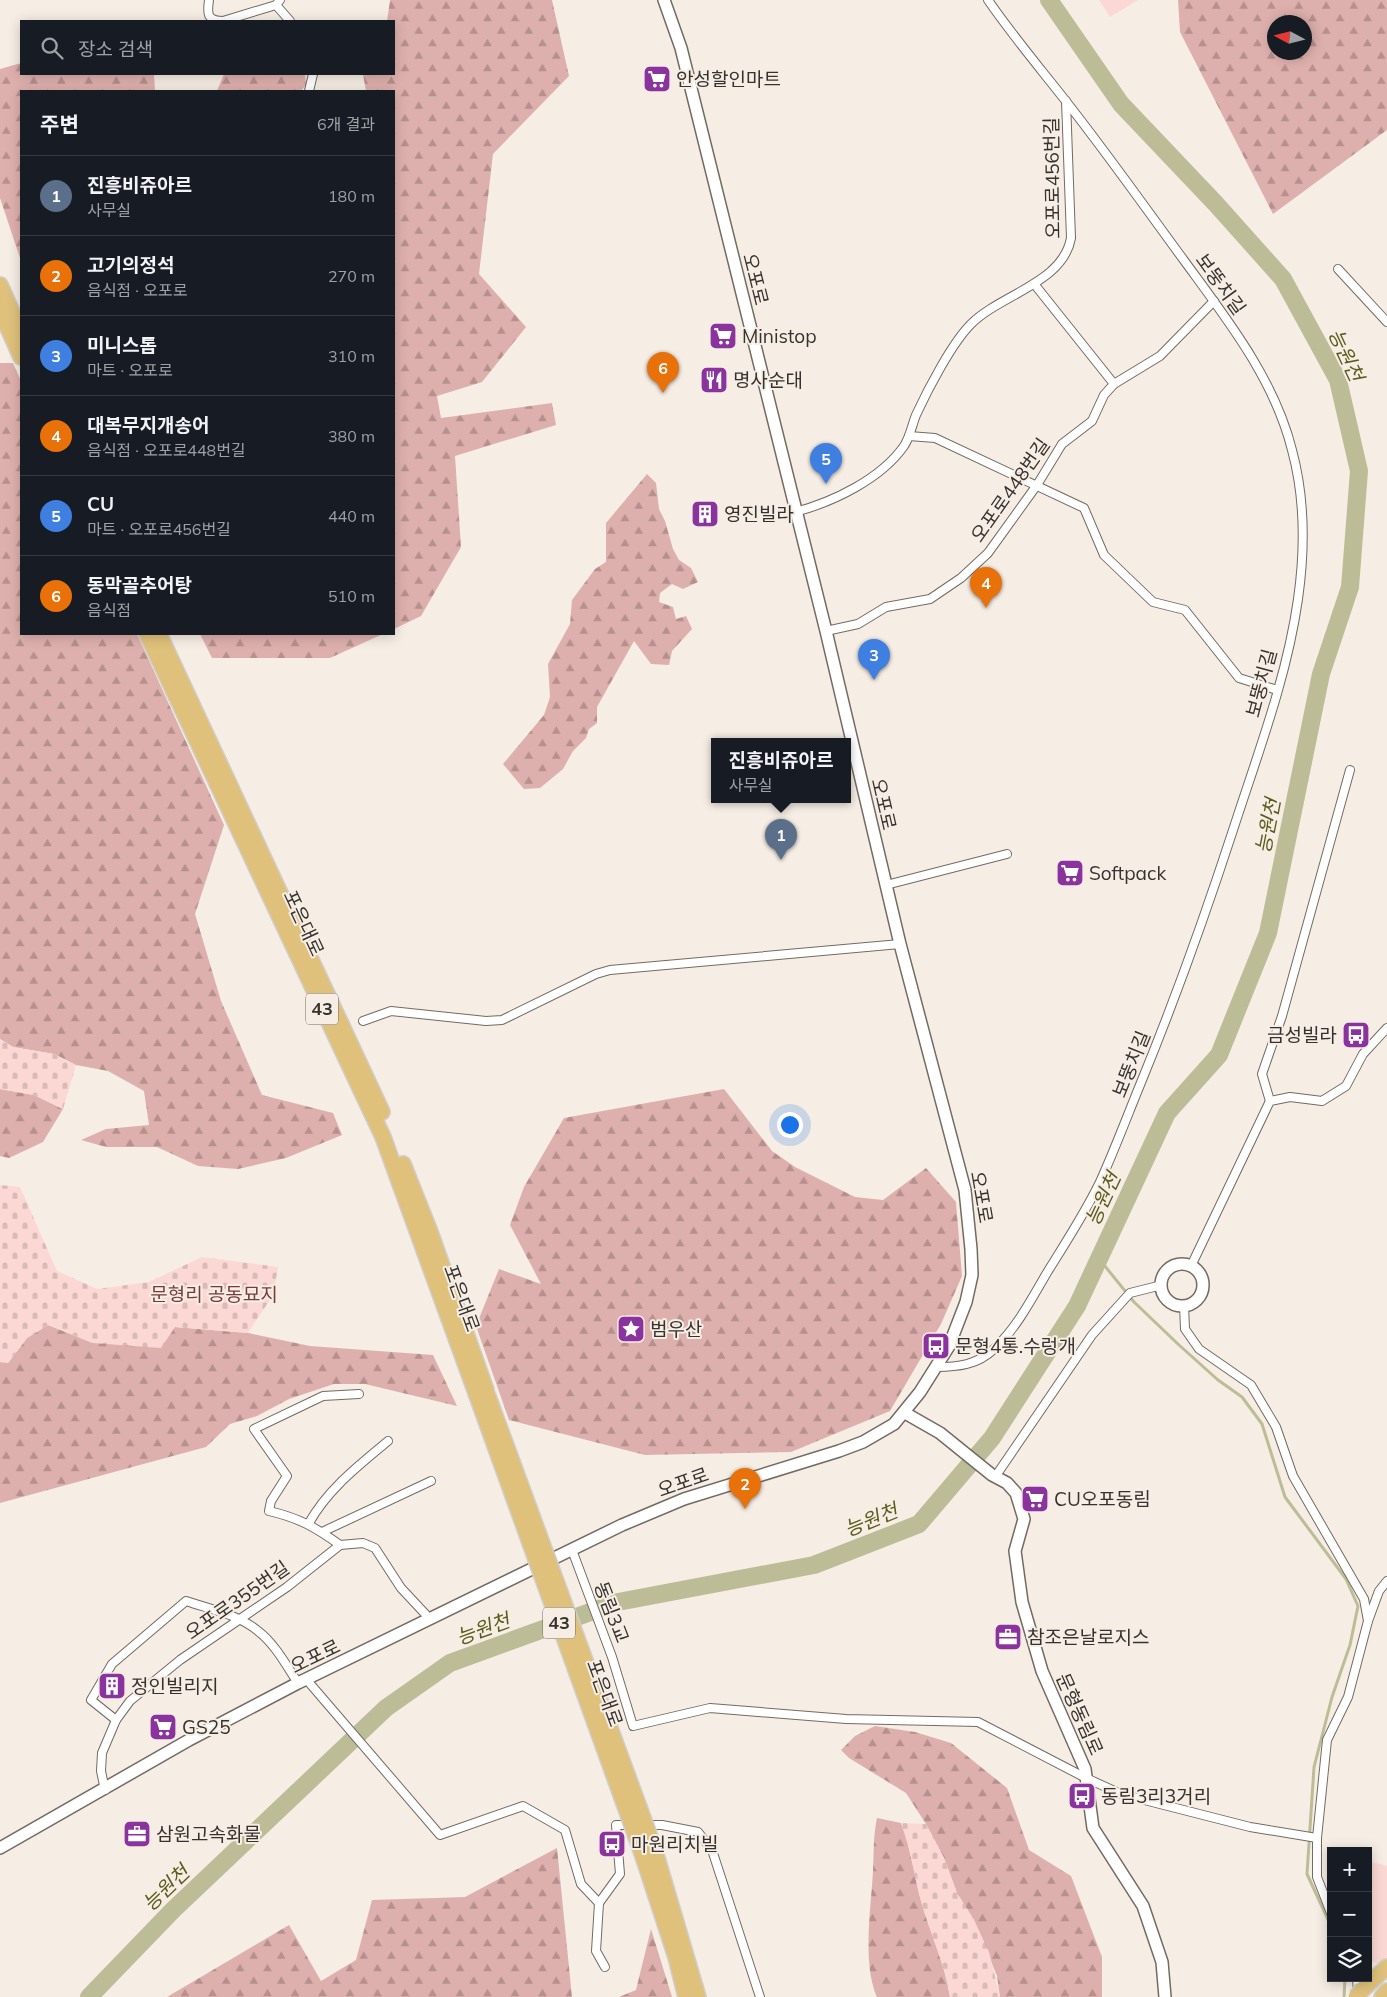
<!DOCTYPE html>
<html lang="ko">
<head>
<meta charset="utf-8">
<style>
	:root { --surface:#171b24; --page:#242831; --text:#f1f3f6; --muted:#9ea1a6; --line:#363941; --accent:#2563eb }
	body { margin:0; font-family:Mulish,"Noto Sans KR",sans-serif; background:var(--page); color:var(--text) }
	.controls { position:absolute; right:15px; bottom:15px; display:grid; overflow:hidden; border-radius:0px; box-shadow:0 2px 12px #0003 }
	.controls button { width:45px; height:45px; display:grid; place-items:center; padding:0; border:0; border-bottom:1px solid var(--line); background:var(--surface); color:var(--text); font:25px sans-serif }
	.compass { position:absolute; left:1267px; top:15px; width:45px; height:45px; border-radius:50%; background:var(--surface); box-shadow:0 2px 12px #0003; rotate:277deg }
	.you { position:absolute; left:789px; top:1124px; width:18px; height:18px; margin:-12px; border:4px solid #fff; border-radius:50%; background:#1a73e8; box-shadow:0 0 0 8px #1a73e833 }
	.badge { display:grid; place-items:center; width:32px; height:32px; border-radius:50%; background:var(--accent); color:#fff; font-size:16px; font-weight:700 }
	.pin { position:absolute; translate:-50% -41px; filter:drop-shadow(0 1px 2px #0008) }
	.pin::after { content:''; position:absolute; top:26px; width:18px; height:15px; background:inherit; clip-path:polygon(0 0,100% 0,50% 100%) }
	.popup { position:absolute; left:711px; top:738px; width:140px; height:65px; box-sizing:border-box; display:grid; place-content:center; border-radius:0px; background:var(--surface); filter:drop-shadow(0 1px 4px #0005); font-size:16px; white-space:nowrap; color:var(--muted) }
	.popup b { font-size:19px; color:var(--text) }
	.popup::after { content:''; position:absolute; left:50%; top:100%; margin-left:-10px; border:10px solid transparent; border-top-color:var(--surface) }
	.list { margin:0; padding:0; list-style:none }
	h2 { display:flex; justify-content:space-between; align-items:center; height:65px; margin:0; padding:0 20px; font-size:21px }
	h2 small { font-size:16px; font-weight:400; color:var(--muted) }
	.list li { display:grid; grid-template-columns:32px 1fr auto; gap:15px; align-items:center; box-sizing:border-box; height:80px; padding:0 20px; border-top:1px solid var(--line) }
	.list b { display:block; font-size:19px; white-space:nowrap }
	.list p { margin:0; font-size:16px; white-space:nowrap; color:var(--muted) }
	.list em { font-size:16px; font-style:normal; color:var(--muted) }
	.icon { flex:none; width:28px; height:28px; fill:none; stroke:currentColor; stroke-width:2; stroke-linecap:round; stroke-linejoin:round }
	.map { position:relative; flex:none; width:1387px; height:1997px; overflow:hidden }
	.search { position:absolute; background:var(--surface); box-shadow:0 2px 12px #0003; left:20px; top:20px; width:375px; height:55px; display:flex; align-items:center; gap:12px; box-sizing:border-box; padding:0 18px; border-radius:0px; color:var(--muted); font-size:19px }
	.panel { position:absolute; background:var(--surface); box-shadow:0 2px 12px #0003; left:20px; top:90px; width:375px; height:545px; border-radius:0px }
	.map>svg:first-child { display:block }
	.grass { fill:#fcd8d4 }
	.forest { fill:url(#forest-firs); fill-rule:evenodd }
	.cemetery { fill:url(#cemetery-stones) }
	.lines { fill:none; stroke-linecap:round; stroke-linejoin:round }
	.stream { stroke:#bcbd96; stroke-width:3 }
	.river { stroke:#bcbd96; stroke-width:18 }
	.street-casing { stroke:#736b63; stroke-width:10 }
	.secondary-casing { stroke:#736b63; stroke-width:14 }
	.highway-casing { stroke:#cfcecd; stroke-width:18 }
	.street { stroke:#fff; stroke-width:8 }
	.secondary { stroke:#fff; stroke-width:11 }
	.highway { stroke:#dfc17b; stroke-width:15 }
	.highway-bridge-casing { stroke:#cfcecd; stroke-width:18; stroke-linecap:butt }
	.highway-bridge { stroke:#dfc17b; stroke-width:15 }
	.labels { text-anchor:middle; stroke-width:4; stroke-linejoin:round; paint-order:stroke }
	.shield { fill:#f6ede4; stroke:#706a65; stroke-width:1 }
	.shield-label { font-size:18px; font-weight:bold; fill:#36322f }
	.poi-label { font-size:19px; fill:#36322f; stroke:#f6ede4; text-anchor:start }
	.street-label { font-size:19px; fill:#36322f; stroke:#f6ede4 }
	.park-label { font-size:19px; fill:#773b39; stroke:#f6ede4 }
	.water-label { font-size:20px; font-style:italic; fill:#5c5b1c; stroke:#f6ede4 }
</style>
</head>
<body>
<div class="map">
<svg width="1387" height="1997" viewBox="0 0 1387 1997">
	<defs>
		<pattern id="forest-firs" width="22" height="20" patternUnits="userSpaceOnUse" patternTransform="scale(1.25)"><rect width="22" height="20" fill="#deb0ad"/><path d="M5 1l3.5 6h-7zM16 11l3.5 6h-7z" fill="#b5908d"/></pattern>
		<pattern id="cemetery-stones" width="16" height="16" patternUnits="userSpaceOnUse" patternTransform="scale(1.25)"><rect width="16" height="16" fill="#fcd8d4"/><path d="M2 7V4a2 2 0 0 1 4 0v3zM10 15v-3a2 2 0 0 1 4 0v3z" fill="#d9bab6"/></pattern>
	</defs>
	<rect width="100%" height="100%" fill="#f6ede4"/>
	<!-- grass -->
	<g class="grass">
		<path d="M1099 0H1138L1110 17Z"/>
		<path d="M1368 1861 1387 1866V1965L1368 1961Z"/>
	</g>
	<!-- forest -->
	<g class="forest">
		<path d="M390 0H552L569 76 493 154 479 274 526 327 482 382 437 396 441 418 552 403 556 425 455 456 461 547 421 616 394 629V91H366L363 74H394V21H387Z"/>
		<path d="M1178 0H1387V130L1273 214 1180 32ZM1274 22H1304V52H1274Z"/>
		<path d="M21 63V74H154L155 91H21V261L0 198V69Z"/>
		<path d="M224 74H305L306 85 301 91H217Z"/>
		<path d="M0 363H13L21 381V634H137L224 825 195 914 221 1001 262 1095 333 1113 342 1135 286 1158 238 1169 198 1166 157 1147H106L81 1140 106 1129 149 1125 144 1091 108 1071 76 1065 54 1054 13 1047 0 1039Z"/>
		<path d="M647 474 656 483 659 509 665 521 673 549 679 560 691 568 698 582 683 589 672 584 660 593 659 602 673 607 676 619 686 616 692 629 672 651 669 665 651 664 634 641 597 707V723L589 729 586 738 573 751 563 769 540 788 524 789 503 764 544 715 550 697 548 664 570 624 572 600 595 569 606 562V523Z"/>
		<path d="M200 634H383L330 658H212Z"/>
		<path d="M0 1089 34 1095 63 1109 43 1142 9 1158 0 1156Z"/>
		<path d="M724 1089 772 1151 795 1167 855 1197 883 1200 926 1168 956 1202 962 1276 941 1324 890 1411 791 1452 645 1455 509 1420 476 1326 499 1269 541 1284 510 1225 524 1187 564 1118Z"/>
		<path d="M48 1325 93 1343 175 1327 248 1333 310 1346 433 1355 457 1406 365 1384H334L289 1399 257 1416 230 1424 206 1447 0 1503V1362L8 1363 27 1338Z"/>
		<path d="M875 1726 915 1732 951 1743 1007 1788 1029 1850 1071 1876 1102 1957V1997H1000L997 1976 974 1920 957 1893 944 1858 926 1824 906 1793 849 1758 841 1750 855 1736Z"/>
		<path d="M877 1818 901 1823C911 1849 914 1875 921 1901 930 1933 945 1964 950 1997H877C862 1963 871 1908 873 1871 874 1853 873 1837 877 1818Z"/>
		<path d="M557 1848 572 1997H167L289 1925 321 1981 356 1960 372 1900 465 1897Z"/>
		<path d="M651 1929 672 1997H619L636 1990Z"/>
	</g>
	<!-- cemetery -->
	<g class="cemetery">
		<path d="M0 1039 13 1047 54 1054 76 1065 63 1109 34 1095 0 1089Z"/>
		<path d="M0 1185 20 1187 57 1271 97 1289 149 1282 202 1257 278 1267 273 1295 248 1333 175 1327 161 1348 93 1343 48 1325 27 1338 8 1363 0 1362Z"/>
		<path d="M901 1823 926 1824 944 1858 957 1893 974 1920 989 1952 1000 1997H950C945 1964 930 1933 921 1901 914 1875 911 1849 901 1823Z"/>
	</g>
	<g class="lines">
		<!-- stream -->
		<g class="stream">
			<path d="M1100 1260 1134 1302 1179 1345 1218 1380 1242 1397 1262 1424 1285 1497 1346 1579 1358 1606 1350 1645 1332 1697 1314 1767 1307 1874 1331 1926"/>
			<path d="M1344 1997 1345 1978"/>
		</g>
		<!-- river -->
		<path class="river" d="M89 1997 173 1910 386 1708 450 1663 618 1602 814 1565 919 1524 992 1438 1077 1306 1167 1113 1219 1055 1268 933 1321 674 1350 587 1359 471 1338 380 1283 279 1216 204 1121 104 1049 0"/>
		<defs>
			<g id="street">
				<path d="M209 0C207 14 207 21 223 21L276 5 280 0"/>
				<path d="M276 5 290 21"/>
				<path d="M309 91 313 74"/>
				<path d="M1338 269 1387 322"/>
				<path d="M1035 285 1114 384"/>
				<path d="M909 436 935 438 1084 508 1104 555 1153 602 1185 610 1239 678 1277 690"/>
				<path d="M795 512C833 502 881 479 904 446 910 437 912 425 916 415 928 389 952 343 971 324 1001 294 1063 283 1071 238L1066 101"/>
				<path d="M826 631 858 624 886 607 930 599 961 578 988 553 1037 485 1062 444 1092 421 1104 395 1114 384 1160 356 1214 301"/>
				<path d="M886 885 1007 854"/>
				<path d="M363 1021 391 1011 486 1021 502 1020 596 974 610 970 900 944"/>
				<path d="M1270 1101 1262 1074 1282 1016 1350 770"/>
				<path d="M1191 1266 1270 1101 1290 1097 1322 1101 1346 1086 1363 1054 1387 1028"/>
				<path d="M1184 1305 1185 1329 1199 1349 1251 1385 1276 1427 1293 1476 1364 1599 1368 1621"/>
				<path d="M936 1367C958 1367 977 1365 994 1349 1017 1328 1032 1298 1048 1271 1066 1242 1085 1213 1100 1182 1115 1149 1128 1114 1142 1080 1176 997 1206 913 1234 827 1258 753 1287 677 1298 599 1305 550 1305 498 1292 450 1274 378 1226 318 1183 259 1144 206 1106 152 1065 100 1039 67 1012 35 988 0"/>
				<path d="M995 1477 1092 1335 1130 1293 1162 1285"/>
				<path d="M309 1523C328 1489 358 1466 388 1441"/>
				<path d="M322 1532 431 1481"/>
				<path d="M340 1545C315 1527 299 1518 269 1511L271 1501 287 1476 254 1429 323 1396 359 1394"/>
				<path d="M572 1550 612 1657 633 1726 710 1708 846 1719 978 1722 1086 1778 1121 1794 1250 1827 1317 1838"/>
				<path d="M306 1679 440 1835 523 1806 565 1830 581 1884 599 1903"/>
				<path d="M116 1720 91 1700 112 1664 186 1601C209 1609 238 1614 258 1631 275 1644 286 1665 298 1683"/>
				<path d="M105 1790 101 1771 102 1753 116 1720 130 1701 180 1660 287 1587 340 1545 363 1543 375 1548 401 1588 430 1619"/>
				<path d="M644 1825H662L698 1832 712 1850 760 1997"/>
				<path d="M1331 1913 1317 1877V1838L1327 1740 1348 1697 1368 1621 1379 1591 1387 1581"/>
				<path d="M605 1967 596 1951 599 1903 620 1874 616 1825H632"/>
				<path d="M1357 1978 1358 1993"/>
			</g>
			<g id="secondary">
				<circle cx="1182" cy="1285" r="21"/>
				<path d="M905 1413 940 1433 992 1475 1007 1483 1016 1493 1024 1519 1015 1551 1022 1602 1042 1671 1085 1769 1093 1828 1143 1906 1162 1962 1165 1997"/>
				<path d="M0 1848 189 1740 298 1683 622 1525 684 1499 839 1451 863 1442 894 1424 920 1392 949 1346 966 1302 972 1275 971 1249 965 1190 900 944 826 631 681 48 664 0"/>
			</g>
			<g id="highway">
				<path d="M0 285 21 332"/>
				<path d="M0 310 21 357"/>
				<path d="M147 634 383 1137 476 1393"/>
				<path d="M159 634 382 1112"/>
				<path d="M403 1164 430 1232 486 1390"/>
				<path d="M654 1848 698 1997"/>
				<path d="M642 1853 676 1957 686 1997"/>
				<path d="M1363 1989 1387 1967"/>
				<path d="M1382 1997 1387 1991"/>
			</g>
		</defs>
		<!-- street casing -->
		<use href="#street" class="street-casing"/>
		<!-- secondary casing -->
		<use href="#secondary" class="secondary-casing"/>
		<!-- highway casing -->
		<use href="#highway" class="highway-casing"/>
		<!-- street -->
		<use href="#street" class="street"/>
		<!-- secondary -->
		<use href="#secondary" class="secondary"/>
		<!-- highway -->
		<use href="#highway" class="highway"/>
		<defs>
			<g id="highway-bridge">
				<path d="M476 1393 642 1853"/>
				<path d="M487 1394 654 1848"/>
				<path d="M1356 1997 1363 1989"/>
			</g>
		</defs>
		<!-- highway-bridge casing -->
		<use href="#highway-bridge" class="highway-bridge-casing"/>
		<!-- highway-bridge -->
		<use href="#highway-bridge" class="highway-bridge"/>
	</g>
	<!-- icons -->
	<defs>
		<symbol id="supermarket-square" viewBox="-11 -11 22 22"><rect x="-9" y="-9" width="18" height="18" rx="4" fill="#8a329e" stroke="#f6ede4"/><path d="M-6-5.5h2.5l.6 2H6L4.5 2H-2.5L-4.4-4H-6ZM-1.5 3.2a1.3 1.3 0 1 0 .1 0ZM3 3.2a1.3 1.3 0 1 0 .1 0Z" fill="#fff"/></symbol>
		<symbol id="restaurant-square" viewBox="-11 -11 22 22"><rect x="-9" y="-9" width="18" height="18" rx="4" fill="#8a329e" stroke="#f6ede4"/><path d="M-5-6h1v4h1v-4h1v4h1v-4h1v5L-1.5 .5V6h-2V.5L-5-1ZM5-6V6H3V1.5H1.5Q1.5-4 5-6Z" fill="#fff"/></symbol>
		<symbol id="building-square" viewBox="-11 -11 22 22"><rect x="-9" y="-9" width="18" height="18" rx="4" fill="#8a329e" stroke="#f6ede4"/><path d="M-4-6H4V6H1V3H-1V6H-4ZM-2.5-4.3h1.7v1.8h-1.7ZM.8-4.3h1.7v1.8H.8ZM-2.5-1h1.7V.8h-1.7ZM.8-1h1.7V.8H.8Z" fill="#fff"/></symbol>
		<symbol id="bus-square" viewBox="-11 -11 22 22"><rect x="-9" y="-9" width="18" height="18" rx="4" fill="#8a329e" stroke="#f6ede4"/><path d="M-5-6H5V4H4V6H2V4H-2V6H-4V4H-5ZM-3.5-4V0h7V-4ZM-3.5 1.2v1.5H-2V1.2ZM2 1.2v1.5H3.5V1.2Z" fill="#fff"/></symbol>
		<symbol id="sight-square" viewBox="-11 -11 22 22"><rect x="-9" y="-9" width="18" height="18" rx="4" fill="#8a329e" stroke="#f6ede4"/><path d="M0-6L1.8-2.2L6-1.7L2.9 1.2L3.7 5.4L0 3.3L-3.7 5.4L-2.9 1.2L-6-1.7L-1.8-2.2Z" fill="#fff"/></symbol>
		<symbol id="office-square" viewBox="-11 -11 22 22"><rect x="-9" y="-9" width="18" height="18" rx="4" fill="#8a329e" stroke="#f6ede4"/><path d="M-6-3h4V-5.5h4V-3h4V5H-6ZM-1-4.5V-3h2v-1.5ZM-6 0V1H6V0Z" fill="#fff"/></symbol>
	</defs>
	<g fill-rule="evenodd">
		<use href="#supermarket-square" x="641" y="63" width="32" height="32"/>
		<use href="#supermarket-square" x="707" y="320" width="32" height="32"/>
		<use href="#restaurant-square" x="698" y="364" width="32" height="32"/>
		<use href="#building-square" x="689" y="498" width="32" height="32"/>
		<use href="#supermarket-square" x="1054" y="857" width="32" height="32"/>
		<use href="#bus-square" x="1340" y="1019" width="32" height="32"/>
		<use href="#sight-square" x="615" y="1313" width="32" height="32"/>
		<use href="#bus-square" x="920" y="1330" width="32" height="32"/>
		<use href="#supermarket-square" x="1019" y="1483" width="32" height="32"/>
		<use href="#office-square" x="992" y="1621" width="32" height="32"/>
		<use href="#building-square" x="96" y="1670" width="32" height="32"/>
		<use href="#supermarket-square" x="147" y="1711" width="32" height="32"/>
		<use href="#bus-square" x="1066" y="1780" width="32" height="32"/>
		<use href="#office-square" x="121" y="1818" width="32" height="32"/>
		<use href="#bus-square" x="596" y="1828" width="32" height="32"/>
	</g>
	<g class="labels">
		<!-- shield labels -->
		<g class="shield">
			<rect x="306" y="993.5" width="32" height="31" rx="4"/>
			<rect x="543" y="1607.5" width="32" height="31" rx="4"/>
		</g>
		<g class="shield-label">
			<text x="322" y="1015">43</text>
			<text x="559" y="1629">43</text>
		</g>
		<!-- poi labels -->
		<g class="poi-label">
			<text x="676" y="86">안성할인마트</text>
			<text x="742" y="343">Ministop</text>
			<text x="733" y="387">명사순대</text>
			<text x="724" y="521">영진빌라</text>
			<text x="1089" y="880">Softpack</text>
			<text x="1337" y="1042" text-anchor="end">금성빌라</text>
			<text x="650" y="1336">범우산</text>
			<text x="955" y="1353">문형4통.수렁개</text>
			<text x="1054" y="1506">CU오포동림</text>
			<text x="1027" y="1644">참조은날로지스</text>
			<text x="131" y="1693">정인빌리지</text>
			<text x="182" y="1734">GS25</text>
			<text x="1101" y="1803">동림3리3거리</text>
			<text x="156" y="1841">삼원고속화물</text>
			<text x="631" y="1851">마원리치빌</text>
		</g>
		<!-- street labels -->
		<g class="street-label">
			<text transform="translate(1052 178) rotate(-91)" y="7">오포로456번길</text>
			<text transform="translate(756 279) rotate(76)" y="7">오포로</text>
			<text transform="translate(1221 284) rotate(54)" y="7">보뚱치길</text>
			<text transform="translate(1010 490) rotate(-55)" y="7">오포로448번길</text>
			<text transform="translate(1261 683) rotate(-75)" y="7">보뚱치길</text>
			<text transform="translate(884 804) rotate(77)" y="7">오포로</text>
			<text transform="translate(304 923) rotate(65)" y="7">포은대로</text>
			<text transform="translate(1131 1064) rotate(-68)" y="7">보뚱치길</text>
			<text transform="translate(982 1197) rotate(80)" y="7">오포로</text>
			<text transform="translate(462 1298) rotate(70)" y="7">포은대로</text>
			<text transform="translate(683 1482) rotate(-19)" y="7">오포로</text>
			<text transform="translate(237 1600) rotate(-35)" y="7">오포로355번길</text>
			<text transform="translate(612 1612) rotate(69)" y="7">동림3교</text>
			<text transform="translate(315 1656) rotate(-26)" y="7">오포로</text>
			<text transform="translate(605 1693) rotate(70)" y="7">포은대로</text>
			<text transform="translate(1080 1714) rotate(66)" y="7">문형동림로</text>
		</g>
		<!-- park labels -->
		<g class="park-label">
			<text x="214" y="1301">문형리 공동묘지</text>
		</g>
		<!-- water labels -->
		<g class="water-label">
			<text transform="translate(1346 355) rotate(65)" y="7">능원천</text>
			<text transform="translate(1268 826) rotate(-79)" y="7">능원천</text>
			<text transform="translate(1103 1199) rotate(-65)" y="7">능원천</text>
			<text transform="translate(871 1520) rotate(-22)" y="7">능원천</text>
			<text transform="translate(483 1629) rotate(-20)" y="7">능원천</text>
			<text transform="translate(166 1888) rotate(-44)" y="7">능원천</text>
		</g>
	</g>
</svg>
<div class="controls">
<button>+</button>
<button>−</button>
<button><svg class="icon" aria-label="layers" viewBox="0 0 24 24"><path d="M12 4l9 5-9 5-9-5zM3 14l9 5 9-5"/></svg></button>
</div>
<svg class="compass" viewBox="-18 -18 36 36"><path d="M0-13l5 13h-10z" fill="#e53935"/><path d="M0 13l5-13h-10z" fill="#9ea1a6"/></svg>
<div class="you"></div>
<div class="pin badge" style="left:781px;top:860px;background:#5c6f8a">1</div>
<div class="popup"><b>진흥비쥬아르</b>사무실</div>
<div class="pin badge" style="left:745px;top:1509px;background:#e8710a">2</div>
<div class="pin badge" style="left:874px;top:680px;background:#3f7fe0">3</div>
<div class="pin badge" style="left:986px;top:608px;background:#e8710a">4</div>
<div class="pin badge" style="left:826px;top:484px;background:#3f7fe0">5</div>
<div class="pin badge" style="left:663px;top:393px;background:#e8710a">6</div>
<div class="search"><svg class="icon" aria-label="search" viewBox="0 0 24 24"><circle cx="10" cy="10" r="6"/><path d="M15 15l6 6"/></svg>장소 검색</div>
<section class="panel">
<h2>주변<small>6개 결과</small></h2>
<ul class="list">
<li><span class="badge" style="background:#5c6f8a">1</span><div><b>진흥비쥬아르</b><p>사무실</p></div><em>180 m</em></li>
<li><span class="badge" style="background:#e8710a">2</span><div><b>고기의정석</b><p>음식점 · 오포로</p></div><em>270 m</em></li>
<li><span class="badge" style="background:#3f7fe0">3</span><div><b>미니스톱</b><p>마트 · 오포로</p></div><em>310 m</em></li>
<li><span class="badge" style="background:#e8710a">4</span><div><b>대복무지개송어</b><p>음식점 · 오포로448번길</p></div><em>380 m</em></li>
<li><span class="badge" style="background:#3f7fe0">5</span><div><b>CU</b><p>마트 · 오포로456번길</p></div><em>440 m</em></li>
<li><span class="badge" style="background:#e8710a">6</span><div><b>동막골추어탕</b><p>음식점</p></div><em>510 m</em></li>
</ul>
</section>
</div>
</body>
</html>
